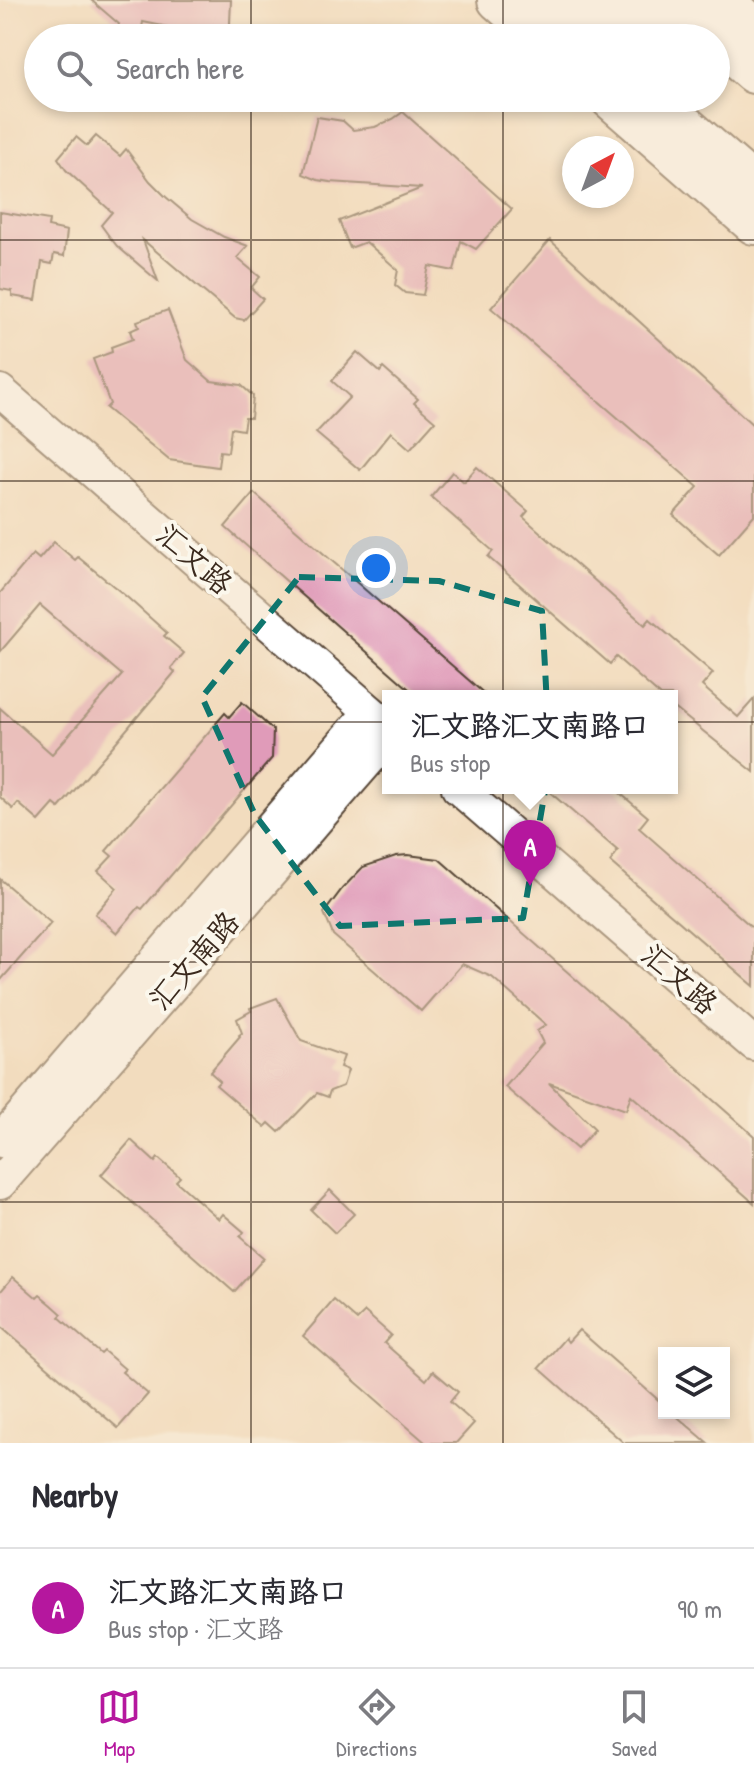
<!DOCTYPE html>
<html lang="en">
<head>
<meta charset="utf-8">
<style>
	:root { --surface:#fff; --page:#f2f2f3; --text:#2b2b33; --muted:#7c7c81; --line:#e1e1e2; --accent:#b5179e }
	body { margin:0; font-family:"Patrick Hand","LXGW WenKai TC",sans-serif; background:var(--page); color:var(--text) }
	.controls { position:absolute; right:24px; bottom:24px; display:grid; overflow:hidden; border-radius:0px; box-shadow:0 4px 12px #0003 }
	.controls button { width:72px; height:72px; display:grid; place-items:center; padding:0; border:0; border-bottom:2px solid var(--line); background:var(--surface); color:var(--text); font:40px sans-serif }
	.compass { position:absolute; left:562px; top:136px; width:72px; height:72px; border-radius:50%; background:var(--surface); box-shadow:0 4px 12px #0003; rotate:41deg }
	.you { position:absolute; left:376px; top:568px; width:28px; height:28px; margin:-20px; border:6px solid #fff; border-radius:50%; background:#1a73e8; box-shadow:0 0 0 12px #1a73e833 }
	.badge { display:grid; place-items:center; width:52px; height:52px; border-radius:50%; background:var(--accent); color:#fff; font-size:26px; font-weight:700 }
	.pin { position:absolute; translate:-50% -66px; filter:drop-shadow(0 2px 4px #0008) }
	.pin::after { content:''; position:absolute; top:42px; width:28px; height:24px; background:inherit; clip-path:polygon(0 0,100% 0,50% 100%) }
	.popup { position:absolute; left:382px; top:690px; width:296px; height:104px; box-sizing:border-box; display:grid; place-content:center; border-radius:0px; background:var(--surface); filter:drop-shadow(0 2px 6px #0005); font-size:26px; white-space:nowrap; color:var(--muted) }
	.popup b { font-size:30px; color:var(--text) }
	.popup::after { content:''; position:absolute; left:50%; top:100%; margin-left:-16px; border:16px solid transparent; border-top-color:var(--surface) }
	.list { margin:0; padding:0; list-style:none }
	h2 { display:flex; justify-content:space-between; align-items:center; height:104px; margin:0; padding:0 32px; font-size:34px }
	h2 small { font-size:26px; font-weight:400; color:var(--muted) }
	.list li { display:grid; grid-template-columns:52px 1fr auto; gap:24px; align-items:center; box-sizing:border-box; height:120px; padding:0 32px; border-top:2px solid var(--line) }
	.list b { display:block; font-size:30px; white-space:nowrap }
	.list p { margin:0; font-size:26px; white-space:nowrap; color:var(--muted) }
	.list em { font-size:26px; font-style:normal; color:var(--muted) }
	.icon { flex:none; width:44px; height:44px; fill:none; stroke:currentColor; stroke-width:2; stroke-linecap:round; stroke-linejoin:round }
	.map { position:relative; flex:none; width:754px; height:1443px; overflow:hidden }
	.search { position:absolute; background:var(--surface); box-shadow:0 4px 12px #0003; left:24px; right:24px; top:24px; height:88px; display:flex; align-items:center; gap:20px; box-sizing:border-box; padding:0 28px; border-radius:44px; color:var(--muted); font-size:30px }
	.sheet { height:224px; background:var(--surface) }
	nav { display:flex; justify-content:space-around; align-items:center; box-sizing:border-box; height:112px; border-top:2px solid var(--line); background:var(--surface); font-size:22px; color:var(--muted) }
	nav a { display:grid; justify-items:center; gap:4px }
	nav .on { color:var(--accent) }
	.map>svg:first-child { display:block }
	.building { fill:#e09bb9 }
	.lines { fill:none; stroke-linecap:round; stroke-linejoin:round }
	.minor-casing { stroke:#564536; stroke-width:36 }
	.major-casing { stroke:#564536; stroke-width:44 }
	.highway-casing { stroke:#564536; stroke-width:48 }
	.minor { stroke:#fff; stroke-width:32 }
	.major { stroke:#fff; stroke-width:40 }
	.highway { stroke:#fff; stroke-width:44 }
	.marked { fill:none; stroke:#0f766e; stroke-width:6; stroke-dasharray:16 10; stroke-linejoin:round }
	.grid { fill:none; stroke:#3b2a1e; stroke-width:2; stroke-opacity:0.55 }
	.labels { text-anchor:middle; stroke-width:8; stroke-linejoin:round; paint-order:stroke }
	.street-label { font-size:30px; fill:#3b2a1e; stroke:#fbf7ec }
</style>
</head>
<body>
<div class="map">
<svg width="754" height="1443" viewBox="0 0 754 1443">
	<rect width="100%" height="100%" fill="#fbf7ec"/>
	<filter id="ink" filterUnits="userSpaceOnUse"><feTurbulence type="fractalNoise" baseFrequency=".0125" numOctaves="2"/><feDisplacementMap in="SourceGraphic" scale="16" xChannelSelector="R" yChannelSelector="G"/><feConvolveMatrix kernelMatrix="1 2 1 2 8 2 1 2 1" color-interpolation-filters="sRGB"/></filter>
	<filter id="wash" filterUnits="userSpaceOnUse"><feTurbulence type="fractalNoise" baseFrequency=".006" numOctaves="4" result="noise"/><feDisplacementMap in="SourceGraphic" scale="32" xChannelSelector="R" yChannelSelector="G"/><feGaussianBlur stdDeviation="1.8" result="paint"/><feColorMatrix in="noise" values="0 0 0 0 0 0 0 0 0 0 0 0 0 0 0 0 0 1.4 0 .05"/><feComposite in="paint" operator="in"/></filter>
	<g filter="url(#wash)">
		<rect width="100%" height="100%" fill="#f2dcbe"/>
		<g id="blocks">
			<!-- building -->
			<g class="building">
				<path d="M91 0H231L230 23 233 38H184L183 30 143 22 140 38 116 33 119 24Z"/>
				<path d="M403 112 512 209 476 249 461 241 454 271 429 266 423 295 405 293 395 285 398 270 366 242 350 248 339 221 422 188 330 182 318 180 303 174 317 117 343 121 353 130 375 127 393 119Z"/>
				<path d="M96 136 120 156 126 149 150 181 166 197 192 219 224 237 248 246 237 258 260 277 251 288 263 299 244 320 235 318 143 240 158 281 117 246 109 236 101 225 112 212 66 170 58 158 76 137 87 146Z"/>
				<path d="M0 212 49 220 48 227 67 231 64 256 54 254 52 264 42 262 36 300 12 296V291L0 289Z"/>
				<path d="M550 240 754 426V515L719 555 673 515 698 487 491 308Z"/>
				<path d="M168 310 187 360 211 381 241 385 253 396 251 418H245L243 430 231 428 228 452 220 451 218 467 169 460 106 408 110 404 93 359 112 352 111 347 133 339 130 331 139 327 137 321Z"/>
				<path d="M357 352 380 372 383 368 418 399 414 403 435 421 410 449 391 432 360 470 316 433 350 397 332 381Z"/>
				<path d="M477 467 528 511 523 517 645 625 650 619 713 673 702 686 738 717 754 699V772L672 706V696H661L616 657 610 664 488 557 493 551 431 497 452 472 464 482Z"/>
				<path d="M254 493 487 696H417L225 527Z"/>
				<path d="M54 542 75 560 78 557 128 598 167 633 164 636 184 653 171 668 175 672 111 748 59 808 54 804 39 821 18 803 13 809 0 797V708L52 754 122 675 40 605 0 652V593L33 554 39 559Z"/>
				<path d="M242 702 273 730 272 758 142 909 139 907 117 933 95 914 117 888 98 871 112 856 106 851 225 713 229 717Z"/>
				<path d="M545 788H614L648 817 639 828 754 929V986L610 862 618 851Z"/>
				<path d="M408 855 439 859 754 1136V1203L631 1095 626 1110 549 1083 595 1129 577 1149 505 1087 543 1043 537 1031 546 1025 492 977 462 964 421 1011 333 935 324 913 342 889 363 867 396 856Z"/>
				<path d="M0 879 51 923 0 981Z"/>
				<path d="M277 998 301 1041 344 1056 340 1067 348 1070 343 1086 330 1091 328 1097 317 1093 279 1132 269 1123 265 1127 216 1085 220 1081 210 1072 240 1037 239 1035 242 1033 237 1019 251 1011 250 1008Z"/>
				<path d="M131 1140 155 1162 158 1158 174 1172 180 1177 176 1181 219 1219 223 1214 244 1232 240 1237 264 1258 234 1292 101 1175Z"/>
				<path d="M330 1190 354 1214 335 1233 311 1210Z"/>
				<path d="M13 1277 37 1298 40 1295 52 1305 62 1314 59 1317 101 1354 104 1351 125 1369 122 1372 148 1394 118 1428 0 1326V1292Z"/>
				<path d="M334 1300 357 1320 365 1312 391 1335 384 1343 426 1380 433 1371 458 1392 450 1402 474 1423 456 1443H426L303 1336Z"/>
				<path d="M579 1330 664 1405V1413H673L708 1443H624L539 1368 565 1338 568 1342Z"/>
			</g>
		</g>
	</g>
	<g filter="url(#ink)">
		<use href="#blocks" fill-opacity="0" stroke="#564536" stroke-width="2"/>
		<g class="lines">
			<defs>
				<g id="minor">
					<path d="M0 391 386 725"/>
					<path d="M458 788 754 1044"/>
					<path d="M0 1141 370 712"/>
					<path d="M0 1183 388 738"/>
				</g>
				<g id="major">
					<path d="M498 0 541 38"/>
					<path d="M723 0 754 27"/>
					<path d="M610 98 754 224"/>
				</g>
				<g id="highway">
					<path d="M537 0 580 38"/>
					<path d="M578 0 621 38"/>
					<path d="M633 0 676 38"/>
					<path d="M673 0 754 71"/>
					<path d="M650 98 754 188"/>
				</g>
			</defs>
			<!-- minor casing -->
			<use href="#minor" class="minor-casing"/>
			<!-- major casing -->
			<use href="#major" class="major-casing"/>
			<!-- highway casing -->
			<use href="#highway" class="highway-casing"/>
			<!-- minor -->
			<use href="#minor" class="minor"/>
			<!-- major -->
			<use href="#major" class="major"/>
			<!-- highway -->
			<use href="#highway" class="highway"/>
		</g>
	</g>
	<!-- marked area -->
	<path d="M0 0H754V1443H0ZM299 577 439 581 542 611 550 762 523 918 340 926 255 815 202 697Z" fill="#f2dcbe" fill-opacity=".55" fill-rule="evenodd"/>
	<path class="marked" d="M299 577 439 581 542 611 550 762 523 918 340 926 255 815 202 697Z"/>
	<!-- grid -->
	<path class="grid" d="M251 0V38M503 0V38M251 98V1443M503 98V1443M0 240H754M0 481H754M0 722H754M0 962H754M0 1202H754"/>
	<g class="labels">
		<!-- street labels -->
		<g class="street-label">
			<text transform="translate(194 559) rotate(41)" y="10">汇文路</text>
			<text transform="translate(194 961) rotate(-49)" y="10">汇文南路</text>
			<text transform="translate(679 979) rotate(41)" y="10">汇文路</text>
		</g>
	</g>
</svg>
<div class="controls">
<button><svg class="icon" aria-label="layers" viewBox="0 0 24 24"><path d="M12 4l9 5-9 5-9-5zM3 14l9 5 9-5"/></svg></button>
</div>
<svg class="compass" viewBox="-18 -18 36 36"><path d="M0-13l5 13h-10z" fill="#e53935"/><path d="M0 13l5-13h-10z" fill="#7c7c81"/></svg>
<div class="you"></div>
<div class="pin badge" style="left:530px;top:886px">A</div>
<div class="popup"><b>汇文路汇文南路口</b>Bus stop</div>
<div class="search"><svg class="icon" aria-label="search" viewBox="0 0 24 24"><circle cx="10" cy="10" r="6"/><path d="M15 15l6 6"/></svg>Search here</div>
</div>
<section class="sheet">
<h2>Nearby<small></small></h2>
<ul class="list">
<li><span class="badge">A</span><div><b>汇文路汇文南路口</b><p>Bus stop · 汇文路</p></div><em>90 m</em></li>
</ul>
</section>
<nav>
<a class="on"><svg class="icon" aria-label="map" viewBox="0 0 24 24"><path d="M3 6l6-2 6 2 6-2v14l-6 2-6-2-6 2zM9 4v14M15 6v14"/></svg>Map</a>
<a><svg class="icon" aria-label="directions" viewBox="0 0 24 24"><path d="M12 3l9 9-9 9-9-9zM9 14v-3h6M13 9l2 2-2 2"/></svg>Directions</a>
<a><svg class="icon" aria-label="saved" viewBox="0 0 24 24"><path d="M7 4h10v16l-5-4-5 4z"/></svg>Saved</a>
</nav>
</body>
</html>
